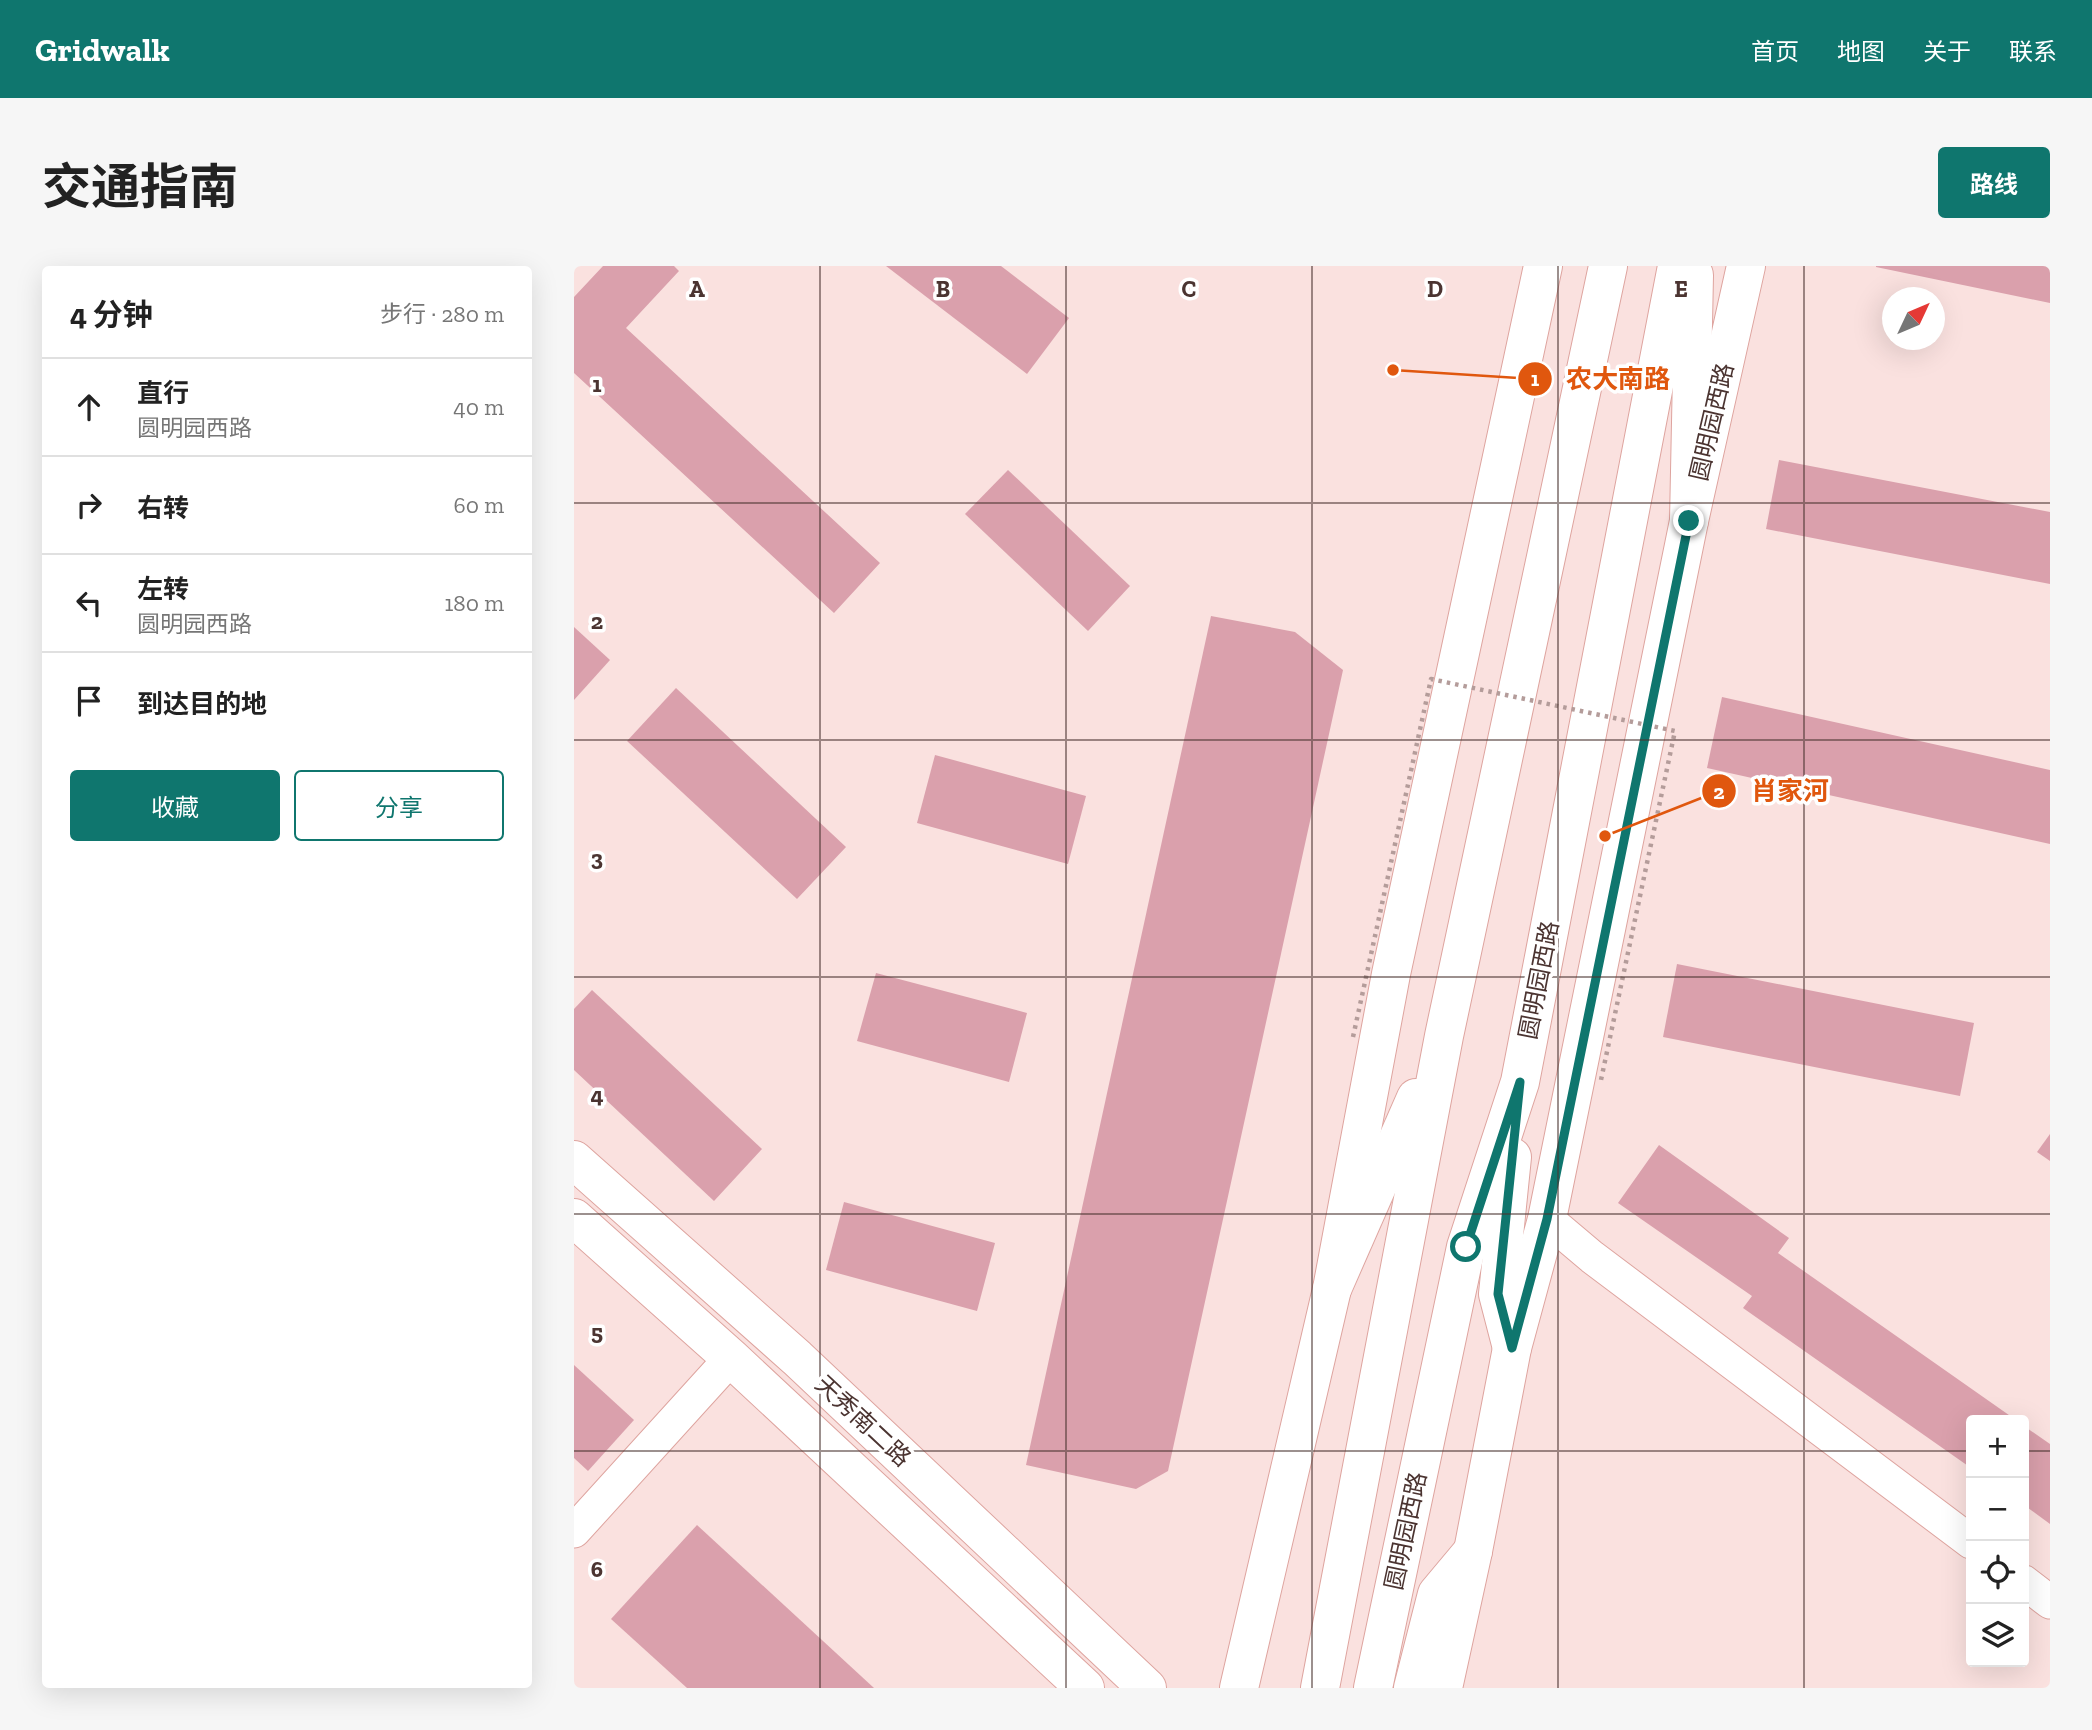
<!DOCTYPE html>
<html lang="zh">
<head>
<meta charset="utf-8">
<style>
	:root { --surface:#fff; --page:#f6f6f6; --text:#222; --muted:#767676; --line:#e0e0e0; --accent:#0f766e }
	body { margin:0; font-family:"Zilla Slab","Noto Sans SC",serif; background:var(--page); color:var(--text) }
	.controls { position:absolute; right:21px; bottom:21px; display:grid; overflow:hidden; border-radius:7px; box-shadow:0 7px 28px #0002 }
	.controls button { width:63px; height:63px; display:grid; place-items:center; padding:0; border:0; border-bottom:2px solid var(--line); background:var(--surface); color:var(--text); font:35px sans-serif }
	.compass { position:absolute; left:1308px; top:21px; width:63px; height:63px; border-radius:50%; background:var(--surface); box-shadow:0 7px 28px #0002; rotate:46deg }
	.stop { position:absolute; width:21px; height:21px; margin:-16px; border:5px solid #0f766e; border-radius:50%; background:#fff }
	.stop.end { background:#0f766e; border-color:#fff; box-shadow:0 2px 7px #0008 }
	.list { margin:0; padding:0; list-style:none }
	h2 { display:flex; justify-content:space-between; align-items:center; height:91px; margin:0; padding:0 28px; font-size:30px }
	h2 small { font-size:23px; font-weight:400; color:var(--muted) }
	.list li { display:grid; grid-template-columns:46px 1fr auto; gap:21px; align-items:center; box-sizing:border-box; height:98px; padding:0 28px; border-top:2px solid var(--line) }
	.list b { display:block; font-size:26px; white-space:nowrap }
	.list p { margin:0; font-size:23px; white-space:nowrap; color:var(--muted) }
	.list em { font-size:23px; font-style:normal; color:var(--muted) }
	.actions { display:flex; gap:14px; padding:21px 28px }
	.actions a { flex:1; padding:16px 0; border:2px solid var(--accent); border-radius:7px; text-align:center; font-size:24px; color:var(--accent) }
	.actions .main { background:var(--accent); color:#fff }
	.icon { flex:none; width:38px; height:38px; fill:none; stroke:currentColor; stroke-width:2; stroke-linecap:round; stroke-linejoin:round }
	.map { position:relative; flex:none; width:1476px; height:1422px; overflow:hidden; border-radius:7px }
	header { display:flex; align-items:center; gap:42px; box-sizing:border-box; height:98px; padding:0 35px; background:var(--accent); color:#fff }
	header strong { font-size:33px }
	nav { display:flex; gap:38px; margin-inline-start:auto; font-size:24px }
	.intro { display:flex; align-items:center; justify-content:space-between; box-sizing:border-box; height:168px; padding:0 42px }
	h1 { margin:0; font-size:49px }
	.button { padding:18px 32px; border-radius:7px; background:var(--accent); color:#fff; font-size:24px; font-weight:700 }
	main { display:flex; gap:42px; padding:0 42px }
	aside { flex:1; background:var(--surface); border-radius:7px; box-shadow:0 7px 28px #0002 }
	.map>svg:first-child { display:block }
	.building { fill:#daa0ac }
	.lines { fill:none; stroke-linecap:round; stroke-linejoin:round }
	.minor-casing { stroke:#dea49f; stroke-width:35 }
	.tertiary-casing { stroke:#dea49f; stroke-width:40 }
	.primary-casing { stroke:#dea49f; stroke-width:40 }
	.minor { stroke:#fff; stroke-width:33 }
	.tertiary { stroke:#fff; stroke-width:38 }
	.primary { stroke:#fff; stroke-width:38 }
	.path-bridge { stroke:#b49c9a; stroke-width:4.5; stroke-dasharray:3.5 5; stroke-linecap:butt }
	.route { stroke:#0f766e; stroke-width:9 }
	.grid { fill:none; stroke:#4b3431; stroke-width:2; stroke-opacity:0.55 }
	.labels { text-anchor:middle; stroke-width:7; stroke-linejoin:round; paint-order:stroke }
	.street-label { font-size:24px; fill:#4b3431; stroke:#fff }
	.grid-label { font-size:23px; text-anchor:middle; font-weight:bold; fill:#4b3431; stroke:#fff; stroke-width:7; stroke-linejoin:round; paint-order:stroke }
	.leader { fill:none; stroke:#e0570e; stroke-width:2.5 }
	.callout-dot { fill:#e0570e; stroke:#fff; stroke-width:2.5 }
	.mark-label { font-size:21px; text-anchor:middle; font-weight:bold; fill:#fff }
	.callout-label { font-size:26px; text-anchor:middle; font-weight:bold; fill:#e0570e; stroke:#fff; stroke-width:7; stroke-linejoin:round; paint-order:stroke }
</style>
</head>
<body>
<header>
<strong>Gridwalk</strong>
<nav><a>首页</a><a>地图</a><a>关于</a><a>联系</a></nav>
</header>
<div class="intro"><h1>交通指南</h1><a class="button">路线</a></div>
<main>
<aside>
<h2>4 分钟<small>步行 · 280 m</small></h2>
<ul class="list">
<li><svg class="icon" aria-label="ahead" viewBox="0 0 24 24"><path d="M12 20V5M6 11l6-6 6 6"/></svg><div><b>直行</b><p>圆明园西路</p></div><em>40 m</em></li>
<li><svg class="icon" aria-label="right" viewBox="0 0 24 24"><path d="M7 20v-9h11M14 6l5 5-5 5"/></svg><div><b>右转</b></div><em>60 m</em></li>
<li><svg class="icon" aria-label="left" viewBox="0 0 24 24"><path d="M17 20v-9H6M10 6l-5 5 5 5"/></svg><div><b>左转</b><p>圆明园西路</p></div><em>180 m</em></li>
<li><svg class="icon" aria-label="arrive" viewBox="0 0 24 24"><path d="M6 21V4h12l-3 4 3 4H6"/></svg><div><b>到达目的地</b></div></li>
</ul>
<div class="actions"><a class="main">收藏</a><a>分享</a></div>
</aside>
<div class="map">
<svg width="1476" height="1422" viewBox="0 0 1476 1422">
	<rect width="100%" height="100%" fill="#fae1df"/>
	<!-- building -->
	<g class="building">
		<path d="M29 0H100L105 5 52 62 306 297 260 347 0 107V31Z"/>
		<path d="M312 0H427L495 52 453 108Z"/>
		<path d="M1302 0H1476V37L1302 1Z"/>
		<path d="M1205 194 1476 246V318L1192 263Z"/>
		<path d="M434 204 556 320 514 365 391 248Z"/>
		<path d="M637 350 721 366 769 404 594 1205 562 1223 452 1199Z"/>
		<path d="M0 361 36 394 0 434Z"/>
		<path d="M102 422 272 581 223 633 53 475Z"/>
		<path d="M1148 431 1476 504V578L1133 502Z"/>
		<path d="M361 489 512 530 494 598 343 557Z"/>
		<path d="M1103 698 1400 757 1386 830 1089 771Z"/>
		<path d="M302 707 453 747 435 816 283 775Z"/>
		<path d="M18 724 188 883 140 935 0 804V743Z"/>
		<path d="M1476 868V895L1463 886Z"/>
		<path d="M1085 879 1215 972 1204 987 1442 1154H1397V1202L1169 1042 1178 1030 1044 937Z"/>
		<path d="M270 936 421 977 403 1045 252 1004Z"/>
		<path d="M0 1099 60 1154 14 1205 0 1192Z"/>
		<path d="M1450 1160 1476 1178V1258L1450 1239Z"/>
		<path d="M123 1259 300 1422H113L37 1353Z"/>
	</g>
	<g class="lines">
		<defs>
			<g id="minor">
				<path d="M973 953 1018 991 1397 1276"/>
				<path d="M0 1265 157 1092"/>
				<path d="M1450 1316 1476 1336"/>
			</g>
			<g id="tertiary">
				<path d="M0 894 223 1092 573 1422"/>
				<path d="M0 952 157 1092 511 1422"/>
				<path d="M665 1422 758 1023 817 708 969 0"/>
				<path d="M869 1422 899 1285 938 1082 973 953 1115 255 1172 0"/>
			</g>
			<g id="primary">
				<path d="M1115 255 1120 9"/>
				<path d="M758 1023 842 832"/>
				<path d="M938 1082 924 1028 938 891"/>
				<path d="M746 1422 870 770 1034 0"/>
				<path d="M799 1422 892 981 946 816 1103 0"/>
				<path d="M839 1422 863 1328 899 1285"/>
			</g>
		</defs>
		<!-- minor casing -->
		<use href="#minor" class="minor-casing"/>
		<!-- tertiary casing -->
		<use href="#tertiary" class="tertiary-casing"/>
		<!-- primary casing -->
		<use href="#primary" class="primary-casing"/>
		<!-- minor -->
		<use href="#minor" class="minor"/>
		<!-- tertiary -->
		<use href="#tertiary" class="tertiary"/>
		<!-- primary -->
		<use href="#primary" class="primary"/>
		<!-- path-bridge -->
		<path class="path-bridge" d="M779 771 857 413 1101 465 1027 814"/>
	</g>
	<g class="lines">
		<!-- route -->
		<path class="route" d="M892 981 946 816 924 1028 938 1082 973 953 1115 255"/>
	</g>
	<!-- grid -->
	<path class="grid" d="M246 0V1422M492 0V1422M738 0V1422M984 0V1422M1230 0V1422M0 237H1476M0 474H1476M0 711H1476M0 948H1476M0 1185H1397M1450 1185H1476"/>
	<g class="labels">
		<!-- street labels -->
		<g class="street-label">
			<text transform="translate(1138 156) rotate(-77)" y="8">圆明园西路</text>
			<text transform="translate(965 714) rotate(-79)" y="8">圆明园西路</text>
			<text transform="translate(289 1155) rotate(43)" y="8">天秀南二路</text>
			<text transform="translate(832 1265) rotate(-78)" y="8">圆明园西路</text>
		</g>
	</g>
	<g class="grid-label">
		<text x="123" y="31">A</text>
		<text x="369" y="31">B</text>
		<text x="615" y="31">C</text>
		<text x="861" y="31">D</text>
		<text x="1107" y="31">E</text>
		<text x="23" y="126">1</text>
		<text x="23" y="363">2</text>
		<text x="23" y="600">3</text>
		<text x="23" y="837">4</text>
		<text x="23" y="1074">5</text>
		<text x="23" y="1311">6</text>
	</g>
	<!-- callouts -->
	<path class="leader" d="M819 104L961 113M1031 570L1145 525"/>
	<g class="callout-dot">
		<circle cx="819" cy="104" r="7"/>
		<circle cx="1031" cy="570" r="7"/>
		<circle cx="961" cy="113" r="18"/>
		<circle cx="1145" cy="525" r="18"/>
	</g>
	<g class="mark-label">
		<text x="961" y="120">1</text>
		<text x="1145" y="533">2</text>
	</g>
	<g class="callout-label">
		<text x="1044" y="122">农大南路</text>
		<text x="1216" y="534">肖家河</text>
	</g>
</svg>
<div class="controls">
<button>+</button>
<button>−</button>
<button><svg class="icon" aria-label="locate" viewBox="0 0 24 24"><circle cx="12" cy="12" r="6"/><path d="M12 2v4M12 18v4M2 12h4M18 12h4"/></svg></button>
<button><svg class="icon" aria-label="layers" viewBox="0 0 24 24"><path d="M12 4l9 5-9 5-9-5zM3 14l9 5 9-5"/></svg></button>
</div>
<svg class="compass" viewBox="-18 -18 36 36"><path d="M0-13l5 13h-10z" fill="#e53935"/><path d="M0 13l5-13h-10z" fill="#767676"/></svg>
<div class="stop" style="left:892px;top:981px"></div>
<div class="stop end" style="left:1115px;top:255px"></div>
</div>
</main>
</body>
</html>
